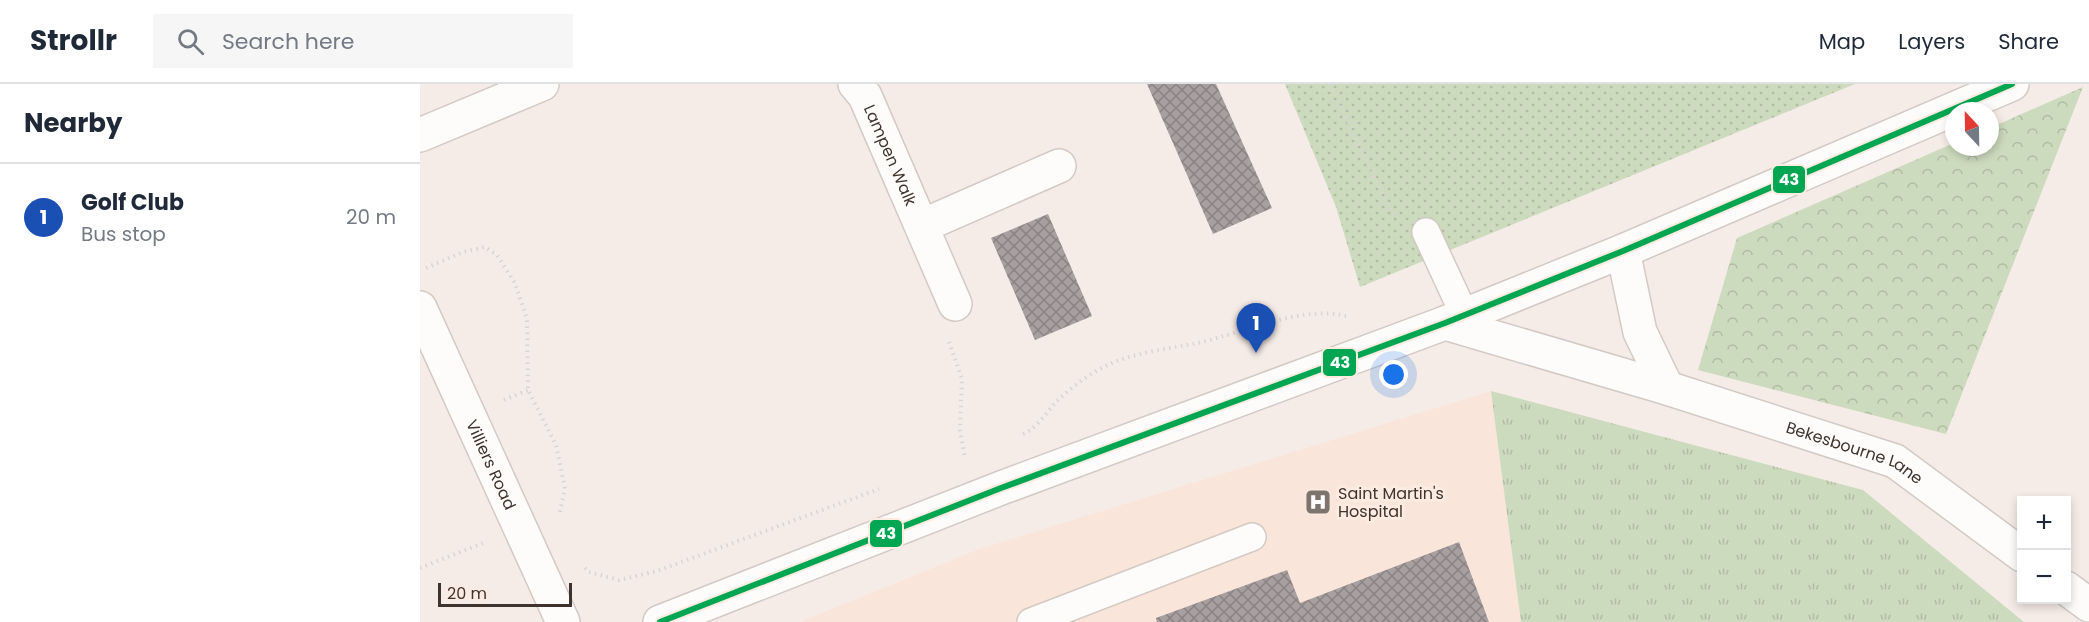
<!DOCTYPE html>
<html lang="en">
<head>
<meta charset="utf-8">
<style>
	:root { --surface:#fff; --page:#f6f6f7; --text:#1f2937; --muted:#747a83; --line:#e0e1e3; --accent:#7e746e }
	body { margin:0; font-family:Poppins,sans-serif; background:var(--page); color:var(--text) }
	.controls { position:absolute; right:18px; bottom:18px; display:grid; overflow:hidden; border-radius:0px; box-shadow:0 3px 9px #0003 }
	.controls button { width:54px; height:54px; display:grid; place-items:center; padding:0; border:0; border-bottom:2px solid var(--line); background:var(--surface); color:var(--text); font:30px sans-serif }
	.compass { position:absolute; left:1525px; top:18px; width:54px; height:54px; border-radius:50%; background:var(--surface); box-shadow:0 3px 9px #0003; rotate:338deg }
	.scale { position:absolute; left:18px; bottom:15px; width:134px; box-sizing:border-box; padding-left:6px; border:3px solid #3e332d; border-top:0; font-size:16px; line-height:21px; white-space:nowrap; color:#3e332d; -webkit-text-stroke:4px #fcebe1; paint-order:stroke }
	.you { position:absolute; left:974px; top:291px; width:21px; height:21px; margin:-15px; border:4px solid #fff; border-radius:50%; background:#1a73e8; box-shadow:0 0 0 9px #1a73e833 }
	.badge { display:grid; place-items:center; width:39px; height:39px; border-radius:50%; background:var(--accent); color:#fff; font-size:20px; font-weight:700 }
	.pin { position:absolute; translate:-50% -50px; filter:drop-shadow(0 2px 3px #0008) }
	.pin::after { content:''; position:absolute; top:32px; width:21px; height:18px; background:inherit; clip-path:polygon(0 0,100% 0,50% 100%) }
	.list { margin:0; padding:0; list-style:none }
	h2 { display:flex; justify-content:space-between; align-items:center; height:78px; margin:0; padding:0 24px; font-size:26px }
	h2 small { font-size:20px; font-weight:400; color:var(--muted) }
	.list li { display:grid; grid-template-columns:39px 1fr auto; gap:18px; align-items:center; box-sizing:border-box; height:108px; padding:0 24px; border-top:2px solid var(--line) }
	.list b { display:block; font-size:22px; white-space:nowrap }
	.list p { margin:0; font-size:20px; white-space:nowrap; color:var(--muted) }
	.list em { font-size:20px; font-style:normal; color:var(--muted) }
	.icon { flex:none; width:33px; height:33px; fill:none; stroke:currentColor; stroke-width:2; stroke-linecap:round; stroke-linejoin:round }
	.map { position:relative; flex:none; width:1669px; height:538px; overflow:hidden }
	header { display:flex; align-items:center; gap:36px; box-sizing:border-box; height:84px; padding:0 30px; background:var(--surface); border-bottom:2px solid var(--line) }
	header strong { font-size:28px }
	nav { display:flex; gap:33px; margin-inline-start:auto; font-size:21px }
	.search { width:420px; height:54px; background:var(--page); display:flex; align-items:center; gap:15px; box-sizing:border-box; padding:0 21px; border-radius:0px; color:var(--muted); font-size:22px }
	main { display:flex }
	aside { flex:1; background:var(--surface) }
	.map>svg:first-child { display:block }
	.built { fill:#fae5da }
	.grass { fill:url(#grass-dots) }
	.forest { fill:url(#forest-crowns) }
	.park { fill:url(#park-tufts) }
	.building { fill:url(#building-cross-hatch) }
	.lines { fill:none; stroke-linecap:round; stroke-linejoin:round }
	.service-casing { stroke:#d3cac4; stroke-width:30 }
	.minor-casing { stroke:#d3cac4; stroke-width:36 }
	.tertiary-casing { stroke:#d3cac4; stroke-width:36 }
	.primary-casing { stroke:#d3cac4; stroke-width:36 }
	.path { stroke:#d8d5d3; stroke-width:4; stroke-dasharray:1.5 4.5; stroke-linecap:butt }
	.service { stroke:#fefcfb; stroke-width:27 }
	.minor { stroke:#fefcfb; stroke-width:33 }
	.tertiary { stroke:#fefcfb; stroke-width:33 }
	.primary { stroke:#fefcfb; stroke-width:33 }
	.bus-1-casing { stroke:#fcebe1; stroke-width:10 }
	.bus-1 { stroke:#00a651; stroke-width:6 }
	.labels { text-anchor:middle; stroke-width:6; stroke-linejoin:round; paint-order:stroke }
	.street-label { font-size:16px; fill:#3e332d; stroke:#fcebe1 }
	.poi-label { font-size:16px; fill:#3e332d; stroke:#fcebe1; text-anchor:start }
	.line-badge { stroke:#fcebe1; stroke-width:2 }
	.badge-label { font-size:16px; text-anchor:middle; font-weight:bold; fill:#fff }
</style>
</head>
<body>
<header>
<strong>Strollr</strong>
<div class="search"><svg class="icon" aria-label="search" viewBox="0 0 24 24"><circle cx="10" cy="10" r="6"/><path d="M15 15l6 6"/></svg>Search here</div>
<nav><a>Map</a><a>Layers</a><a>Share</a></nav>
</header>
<main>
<aside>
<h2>Nearby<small></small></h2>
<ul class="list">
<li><span class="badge" style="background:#1a4fb4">1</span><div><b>Golf Club</b><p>Bus stop</p></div><em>20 m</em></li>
</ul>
</aside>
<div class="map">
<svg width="1669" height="538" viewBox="0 0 1669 538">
	<defs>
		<pattern id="grass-dots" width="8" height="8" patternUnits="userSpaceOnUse" patternTransform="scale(1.5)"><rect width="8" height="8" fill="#ccdabd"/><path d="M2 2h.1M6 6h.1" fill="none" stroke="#b0bca3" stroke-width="1.8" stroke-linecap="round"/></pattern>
		<pattern id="forest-crowns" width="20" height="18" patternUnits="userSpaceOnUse" patternTransform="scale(1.5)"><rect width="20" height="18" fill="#ccdabd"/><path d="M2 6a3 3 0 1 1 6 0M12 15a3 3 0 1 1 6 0" fill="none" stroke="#b0bca3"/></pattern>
		<pattern id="park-tufts" width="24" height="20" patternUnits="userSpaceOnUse" patternTransform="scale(1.5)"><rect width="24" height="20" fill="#ccdabd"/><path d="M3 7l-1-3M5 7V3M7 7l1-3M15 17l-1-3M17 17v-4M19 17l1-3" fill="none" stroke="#b0bca3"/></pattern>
		<pattern id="building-cross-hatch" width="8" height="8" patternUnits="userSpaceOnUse" patternTransform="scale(1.5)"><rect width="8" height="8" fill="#a89fa0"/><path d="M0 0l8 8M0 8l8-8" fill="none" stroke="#8a8283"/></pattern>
	</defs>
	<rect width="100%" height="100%" fill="#f6ece7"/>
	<!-- built -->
	<path class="built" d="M1071 307 1101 538H380L559 465Z"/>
	<!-- grass -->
	<path class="grass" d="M865 0H1435L940 203 916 123Z"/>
	<!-- forest -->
	<path class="forest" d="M1663 3 1526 350 1278 286 1317 154 1534 59V63H1570V44Z"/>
	<!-- park -->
	<path class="park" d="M1071 307 1443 406 1604 538H1101Z"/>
	<!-- building -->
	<g class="building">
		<path d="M727 0H796L852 124 793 150Z"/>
		<path d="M628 130 672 232 615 256 571 154Z"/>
		<path d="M1039 458 1069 538H737L736 534 867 486 880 519Z"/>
	</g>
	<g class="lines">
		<defs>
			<g id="service">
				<path d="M1006 148 1044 230"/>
				<path d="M611 538 832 453"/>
			</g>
			<g id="minor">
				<path id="s1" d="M435 0 445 12 535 220"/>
				<path d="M0 51 122 0"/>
				<path d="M502 142 639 82"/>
				<path id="s2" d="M0 224 143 538"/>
			</g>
			<g id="tertiary">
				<path d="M1203 167 1220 248 1247 304"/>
				<path id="s3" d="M1025 239 1247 304 1475 377 1602 471"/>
				<path d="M1646 504 1669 521"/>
			</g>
			<path id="primary" d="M240 538 581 404 1025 239 1203 167 1592 0"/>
		</defs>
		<!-- service casing -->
		<use href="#service" class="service-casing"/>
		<!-- minor casing -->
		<use href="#minor" class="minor-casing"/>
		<!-- tertiary casing -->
		<use href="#tertiary" class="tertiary-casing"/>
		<!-- primary casing -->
		<use href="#primary" class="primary-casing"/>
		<!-- path -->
		<g class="path">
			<path d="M910 0 973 131"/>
			<path d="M6 184 43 168 65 163 77 171 95 199 107 235 108 306 136 361 145 405 139 431"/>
			<path d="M529 258 542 295 540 347 545 374"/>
			<path d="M84 316 108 306"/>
			<path d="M603 350C617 344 626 329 636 318 646 308 660 297 673 289 706 268 745 266 782 258 825 248 883 221 926 232"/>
			<path d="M0 484 63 459"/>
			<path d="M165 484 168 488 199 496 237 487 459 405"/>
		</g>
		<!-- service -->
		<use href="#service" class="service"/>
		<!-- minor -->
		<use href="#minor" class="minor"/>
		<!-- tertiary -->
		<use href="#tertiary" class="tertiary"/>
		<!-- primary -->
		<use href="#primary" class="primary"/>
		<defs>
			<path id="bus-1" d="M240 538 581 404 1025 239 1203 167 1592 0"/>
		</defs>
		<!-- bus-1 casing -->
		<use href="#bus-1" class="bus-1-casing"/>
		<!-- bus-1 -->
		<use href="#bus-1" class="bus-1"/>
	</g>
	<!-- icons -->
	<defs>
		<symbol id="hospital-square" viewBox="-11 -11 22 22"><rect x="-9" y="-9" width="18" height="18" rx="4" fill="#7e746e" stroke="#fcebe1"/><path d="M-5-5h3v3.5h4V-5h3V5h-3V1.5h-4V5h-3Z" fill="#fff"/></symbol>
	</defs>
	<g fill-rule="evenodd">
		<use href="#hospital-square" x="883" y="403" width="30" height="30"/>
	</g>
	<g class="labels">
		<!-- street labels -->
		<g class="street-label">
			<text dy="6" stroke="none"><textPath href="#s1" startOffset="80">Lampen Walk</textPath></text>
			<text dy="6" stroke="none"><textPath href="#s3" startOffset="430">Bekesbourne Lane</textPath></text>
			<text dy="6" stroke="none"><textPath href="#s2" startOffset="172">Villiers Road</textPath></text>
		</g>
		<!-- poi labels -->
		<g class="poi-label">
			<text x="918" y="415">Saint Martin's<tspan x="918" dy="18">Hospital</tspan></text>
		</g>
	</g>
	<g class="line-badge">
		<rect x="1352" y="81" width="34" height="29" rx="6" fill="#00a651"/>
		<rect x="902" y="264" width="35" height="29" rx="6" fill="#00a651"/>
		<rect x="449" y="435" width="34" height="29" rx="6" fill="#00a651"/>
	</g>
	<g class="badge-label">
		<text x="1369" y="101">43</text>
		<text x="920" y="284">43</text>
		<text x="466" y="455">43</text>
	</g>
</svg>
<div class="controls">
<button>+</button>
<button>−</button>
</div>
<svg class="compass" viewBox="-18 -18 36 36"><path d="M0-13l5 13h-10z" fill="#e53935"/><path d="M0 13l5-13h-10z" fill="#747a83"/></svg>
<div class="scale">20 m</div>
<div class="you"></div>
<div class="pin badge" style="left:836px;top:269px;background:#1a4fb4">1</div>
</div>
</main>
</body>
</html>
